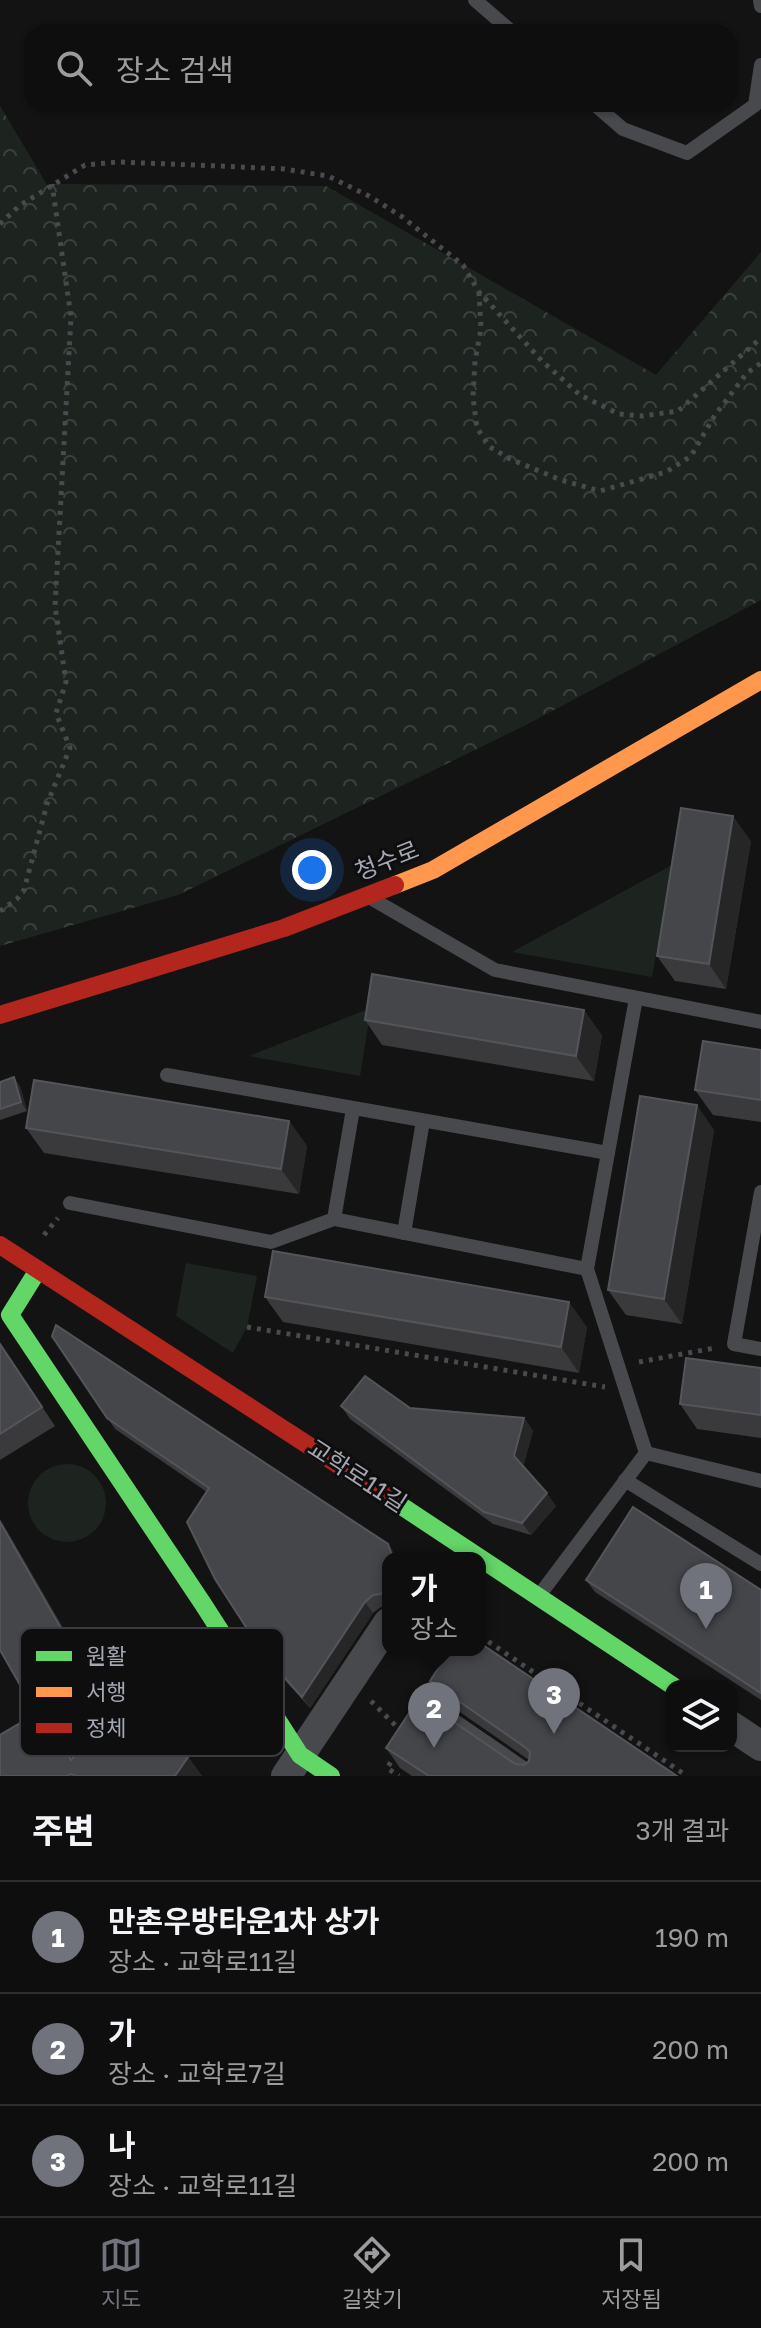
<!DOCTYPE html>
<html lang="ko">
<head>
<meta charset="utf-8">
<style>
	:root { --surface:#0e0e0e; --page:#1c1c1c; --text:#f1f3f6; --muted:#9b9c9e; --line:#2e2e2e; --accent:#71737c }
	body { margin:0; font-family:"Golos Text","Noto Sans KR",sans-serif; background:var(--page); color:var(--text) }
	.controls { position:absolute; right:24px; bottom:24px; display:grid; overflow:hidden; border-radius:16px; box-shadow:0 2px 6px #0004 }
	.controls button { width:72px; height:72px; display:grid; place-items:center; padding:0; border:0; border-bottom:2px solid var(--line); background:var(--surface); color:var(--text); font:40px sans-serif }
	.you { position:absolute; left:312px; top:870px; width:28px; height:28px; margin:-20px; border:6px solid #fff; border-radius:50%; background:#1a73e8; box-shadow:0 0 0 12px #1a73e833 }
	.badge { display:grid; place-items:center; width:52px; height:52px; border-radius:50%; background:var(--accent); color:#fff; font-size:26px; font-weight:700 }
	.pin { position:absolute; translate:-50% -66px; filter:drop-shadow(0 2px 4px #0008) }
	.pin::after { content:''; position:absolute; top:42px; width:28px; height:24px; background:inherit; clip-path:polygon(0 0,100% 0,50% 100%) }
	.popup { position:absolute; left:382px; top:1552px; width:104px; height:104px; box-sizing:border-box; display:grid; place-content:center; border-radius:16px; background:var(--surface); filter:drop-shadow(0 2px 6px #0005); font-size:26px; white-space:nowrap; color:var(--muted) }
	.popup b { font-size:30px; color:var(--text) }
	.popup::after { content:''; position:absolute; left:50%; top:100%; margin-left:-16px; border:16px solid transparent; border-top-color:var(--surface) }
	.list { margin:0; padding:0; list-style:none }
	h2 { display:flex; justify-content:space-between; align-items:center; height:104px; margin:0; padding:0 32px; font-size:34px }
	h2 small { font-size:26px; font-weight:400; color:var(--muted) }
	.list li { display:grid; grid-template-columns:52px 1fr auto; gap:24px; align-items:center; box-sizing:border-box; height:112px; padding:0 32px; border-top:2px solid var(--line) }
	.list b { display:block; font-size:30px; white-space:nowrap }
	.list p { margin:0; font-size:26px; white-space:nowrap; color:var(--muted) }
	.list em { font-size:26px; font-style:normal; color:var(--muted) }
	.icon { flex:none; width:44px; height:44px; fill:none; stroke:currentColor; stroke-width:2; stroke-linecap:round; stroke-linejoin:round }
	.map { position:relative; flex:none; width:761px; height:1776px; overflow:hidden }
	.search { position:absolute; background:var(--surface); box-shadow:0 2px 6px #0004; left:24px; right:24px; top:24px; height:88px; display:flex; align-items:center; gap:20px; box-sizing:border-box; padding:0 28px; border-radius:24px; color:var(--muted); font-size:30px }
	.sheet { height:440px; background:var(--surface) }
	nav { display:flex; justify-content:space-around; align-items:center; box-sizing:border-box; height:112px; border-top:2px solid var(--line); background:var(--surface); font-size:22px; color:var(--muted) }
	nav a { display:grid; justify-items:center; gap:4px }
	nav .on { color:var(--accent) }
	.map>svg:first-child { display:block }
	.green { fill:#1d241f }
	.forest { fill:url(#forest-crowns) }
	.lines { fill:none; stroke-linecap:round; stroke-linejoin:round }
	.path { stroke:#49494e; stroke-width:5; stroke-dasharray:4 6; stroke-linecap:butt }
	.lane { stroke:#48494c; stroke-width:14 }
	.street { stroke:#48494c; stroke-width:30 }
	.fast { stroke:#63d668; stroke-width:18 }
	.slow { stroke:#ff974d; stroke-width:18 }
	.jam { stroke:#b3261e; stroke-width:18 }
	.wall { fill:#3a3a3d }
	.shaded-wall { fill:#262627 }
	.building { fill:#45464a; stroke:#54555a; stroke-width:2 }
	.labels { text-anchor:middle; stroke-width:6; stroke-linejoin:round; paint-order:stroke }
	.street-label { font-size:24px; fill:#a4a7b4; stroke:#0e0e0f }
	.key { fill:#0e0e0f; stroke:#3b3c41; stroke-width:2 }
	.key-label { font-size:22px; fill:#a4a7b4 }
</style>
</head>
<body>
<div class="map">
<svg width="761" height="1776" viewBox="0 0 761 1776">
	<defs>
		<pattern id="forest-crowns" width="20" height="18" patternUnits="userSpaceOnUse" patternTransform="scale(2)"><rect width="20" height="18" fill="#1d241f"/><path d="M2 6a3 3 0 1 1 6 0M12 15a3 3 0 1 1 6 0" fill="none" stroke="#3b413d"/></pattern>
	</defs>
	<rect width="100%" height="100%" fill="#131313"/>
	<!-- green -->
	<g class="green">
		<path d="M672 865 652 977 512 952Z"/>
		<path d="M371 1008 360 1076 249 1056Z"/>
		<path d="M186 1263 257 1276 247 1327 233 1353 176 1316Z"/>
		<circle cx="67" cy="1503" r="39"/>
	</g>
	<!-- forest -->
	<path class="forest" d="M0 106 49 188 52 184 326 186 656 375 761 252V600L524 726 178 895 0 946Z"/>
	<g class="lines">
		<!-- path -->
		<g class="path">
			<path d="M0 224 19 206 85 165 118 162 220 166 284 169 328 176 369 196 401 216 463 265 479 292 542 361 580 395 619 414 643 416 678 411 761 338"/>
			<path d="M479 292 481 329 475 361 473 397 477 428 490 447 510 459 561 480 600 491 666 472 691 456 715 415 747 373 761 363"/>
			<path d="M0 911 17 899 24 890 47 804 70 748 56 713 66 682 55 606 71 317 52 184"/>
			<path d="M44 1235 58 1218"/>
			<path d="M247 1327 605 1387"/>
			<path d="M639 1362 715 1348"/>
			<path d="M480 1636 687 1776"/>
			<path d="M371 1701 401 1731"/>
			<path d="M396 1754 387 1768 399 1776"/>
		</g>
		<!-- lane -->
		<g class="lane">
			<path d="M475 0 512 32"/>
			<path d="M760 0 761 6"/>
			<path d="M594 104 623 129 687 153 755 105 761 65"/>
			<path d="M374 900 495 970 761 1022"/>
			<path d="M167 1075 608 1153"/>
			<path d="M761 1192 734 1344 761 1349"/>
			<path d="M70 1203 271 1242 334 1219 587 1269"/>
			<path d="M334 1219 353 1109"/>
			<path d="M404 1233 423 1121"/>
			<path d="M646 1453 761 1481"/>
			<path d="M625 1480 761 1564"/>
			<path d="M541 1593 646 1453 587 1269 636 998"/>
			<path d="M430 1704 535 1776"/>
		</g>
		<!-- street -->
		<g class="street">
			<path d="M731 1726 761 1746"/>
			<path d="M286 1776 388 1623"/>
		</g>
		<!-- fast -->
		<g class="fast">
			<path d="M38 1270 10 1315 203 1604 300 1755 331 1776"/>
			<path d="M394 1501 673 1686"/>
		</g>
		<!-- slow -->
		<path class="slow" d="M395 885 433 870 761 680"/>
		<!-- jam -->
		<g class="jam">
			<path d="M0 1015 284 928 395 885"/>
			<path d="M0 1245 394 1501"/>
		</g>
	</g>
	<!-- wall -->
	<g class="wall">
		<path d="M751 841 726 989 675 981 657 956Z"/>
		<path d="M365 1020 602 1035 594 1081 382 1045Z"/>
		<path d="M761 1050V1122L713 1115 695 1090Z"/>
		<path d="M0 1082 20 1086 27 1111 0 1120Z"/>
		<path d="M289 1121 307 1146 299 1194 44 1153 26 1128Z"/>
		<path d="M714 1130 682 1324 626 1315 608 1290Z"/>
		<path d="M265 1297 587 1327 579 1373 283 1322Z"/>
		<path d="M52 1336 396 1555 397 1558H388V1605L381 1607 373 1613 310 1708 270 1664 262 1652 207 1492 115 1429Z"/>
		<path d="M0 1344 55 1426 0 1460Z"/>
		<path d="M761 1368V1438L697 1429 680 1404Z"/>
		<path d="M341 1406 410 1408 524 1418 533 1431 523 1466 556 1506 531 1535 493 1524 350 1419Z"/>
		<path d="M0 1519 97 1686 47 1714 61 1735 74 1758 188 1757 202 1776H0L38 1713 28 1699 0 1650Z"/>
		<path d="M586 1580 761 1590V1700L595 1592Z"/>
		<path d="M430 1681 677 1776H412L400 1768 386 1748 524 1765 529 1760 444 1701Z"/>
	</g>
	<!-- shaded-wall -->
	<g class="shaded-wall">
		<path d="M733 816 751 841 726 989 709 964Z"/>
		<path d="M584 1010 602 1035 594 1081 576 1056Z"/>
		<path d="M14 1077 20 1086 27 1111 21 1102Z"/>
		<path d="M697 1105 714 1130 682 1324 664 1299Z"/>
		<path d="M289 1121 307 1146 299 1194 281 1169Z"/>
		<path d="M569 1302 587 1327 579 1373 561 1347Z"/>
		<path d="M524 1418 533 1431 523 1468 514 1456Z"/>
		<path d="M547 1493 556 1506 531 1535 522 1523Z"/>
		<path d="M0 1519 97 1686 84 1668 0 1522Z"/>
		<path d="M388 1544 396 1555 397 1558H393Z"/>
		<path d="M388 1583V1604L381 1594Z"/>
		<path d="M365 1602 373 1613 310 1708 302 1697Z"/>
		<path d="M44 1709 61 1735 84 1776 71 1760Z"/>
		<path d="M188 1757 202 1776H175Z"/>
	</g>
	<!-- building -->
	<g class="building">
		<path d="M681 808 733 816 709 964 657 956Z"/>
		<path d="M372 974 584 1010 576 1056 365 1020Z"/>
		<path d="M703 1041 761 1050V1100L695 1090Z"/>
		<path d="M14 1077 21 1102 0 1109V1082Z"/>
		<path d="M34 1080 289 1121 281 1169 26 1128Z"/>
		<path d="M640 1096 697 1105 664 1299 608 1290Z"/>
		<path d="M273 1251 569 1302 561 1347 265 1297Z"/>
		<path d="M56 1325 388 1544 393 1558H388V1583L381 1594 373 1595 365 1602 302 1697 262 1652 215 1579 187 1522 209 1488 107 1418 52 1336Z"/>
		<path d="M0 1344 42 1407 0 1434Z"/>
		<path d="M686 1358 761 1368V1415L680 1404Z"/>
		<path d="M365 1376 410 1408 524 1418 514 1456 547 1493 522 1523 484 1512 341 1406Z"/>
		<path d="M633 1507 761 1590V1693L586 1580Z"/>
		<path d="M0 1522 84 1668 28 1699 0 1650Z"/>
		<path d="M480 1643 677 1776H429L386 1748 419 1698 515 1764 524 1765 529 1761 530 1752 526 1748 430 1681 450 1650H480Z"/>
		<path d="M44 1709 71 1760 109 1716 188 1757 175 1776H76L71 1774 67 1776H0V1735Z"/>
	</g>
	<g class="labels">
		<!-- street labels -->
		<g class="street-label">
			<text transform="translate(387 861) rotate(-22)" y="8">청수로</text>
			<text transform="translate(357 1476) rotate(33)" y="8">교학로11길</text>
		</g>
	</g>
	<!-- legend -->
	<rect x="20" y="1628" width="264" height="128" rx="12" class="key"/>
	<rect x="36" y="1651" width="36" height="10" fill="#63d668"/>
	<rect x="36" y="1687" width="36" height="10" fill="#ff974d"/>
	<rect x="36" y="1723" width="36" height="10" fill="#b3261e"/>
	<g class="key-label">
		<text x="86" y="1664">원활</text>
		<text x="86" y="1700">서행</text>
		<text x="86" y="1736">정체</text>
	</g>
</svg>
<div class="controls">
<button><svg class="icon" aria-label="layers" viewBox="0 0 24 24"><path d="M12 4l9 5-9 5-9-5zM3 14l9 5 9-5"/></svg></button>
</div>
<div class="you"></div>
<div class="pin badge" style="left:706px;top:1629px">1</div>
<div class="pin badge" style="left:434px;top:1748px">2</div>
<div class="popup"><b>가</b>장소</div>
<div class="pin badge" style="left:554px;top:1734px">3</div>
<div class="search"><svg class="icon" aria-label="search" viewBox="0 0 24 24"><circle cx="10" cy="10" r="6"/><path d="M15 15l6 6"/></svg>장소 검색</div>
</div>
<section class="sheet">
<h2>주변<small>3개 결과</small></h2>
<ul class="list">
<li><span class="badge">1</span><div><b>만촌우방타운1차 상가</b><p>장소 · 교학로11길</p></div><em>190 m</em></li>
<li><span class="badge">2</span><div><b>가</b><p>장소 · 교학로7길</p></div><em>200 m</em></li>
<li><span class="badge">3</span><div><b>나</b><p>장소 · 교학로11길</p></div><em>200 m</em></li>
</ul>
</section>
<nav>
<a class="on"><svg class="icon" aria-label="map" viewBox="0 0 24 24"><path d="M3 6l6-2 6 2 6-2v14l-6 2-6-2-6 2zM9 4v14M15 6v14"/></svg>지도</a>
<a><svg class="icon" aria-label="directions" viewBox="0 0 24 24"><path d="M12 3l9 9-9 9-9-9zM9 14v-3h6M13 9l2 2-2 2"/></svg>길찾기</a>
<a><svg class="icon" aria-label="saved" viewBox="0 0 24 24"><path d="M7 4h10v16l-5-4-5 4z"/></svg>저장됨</a>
</nav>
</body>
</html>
